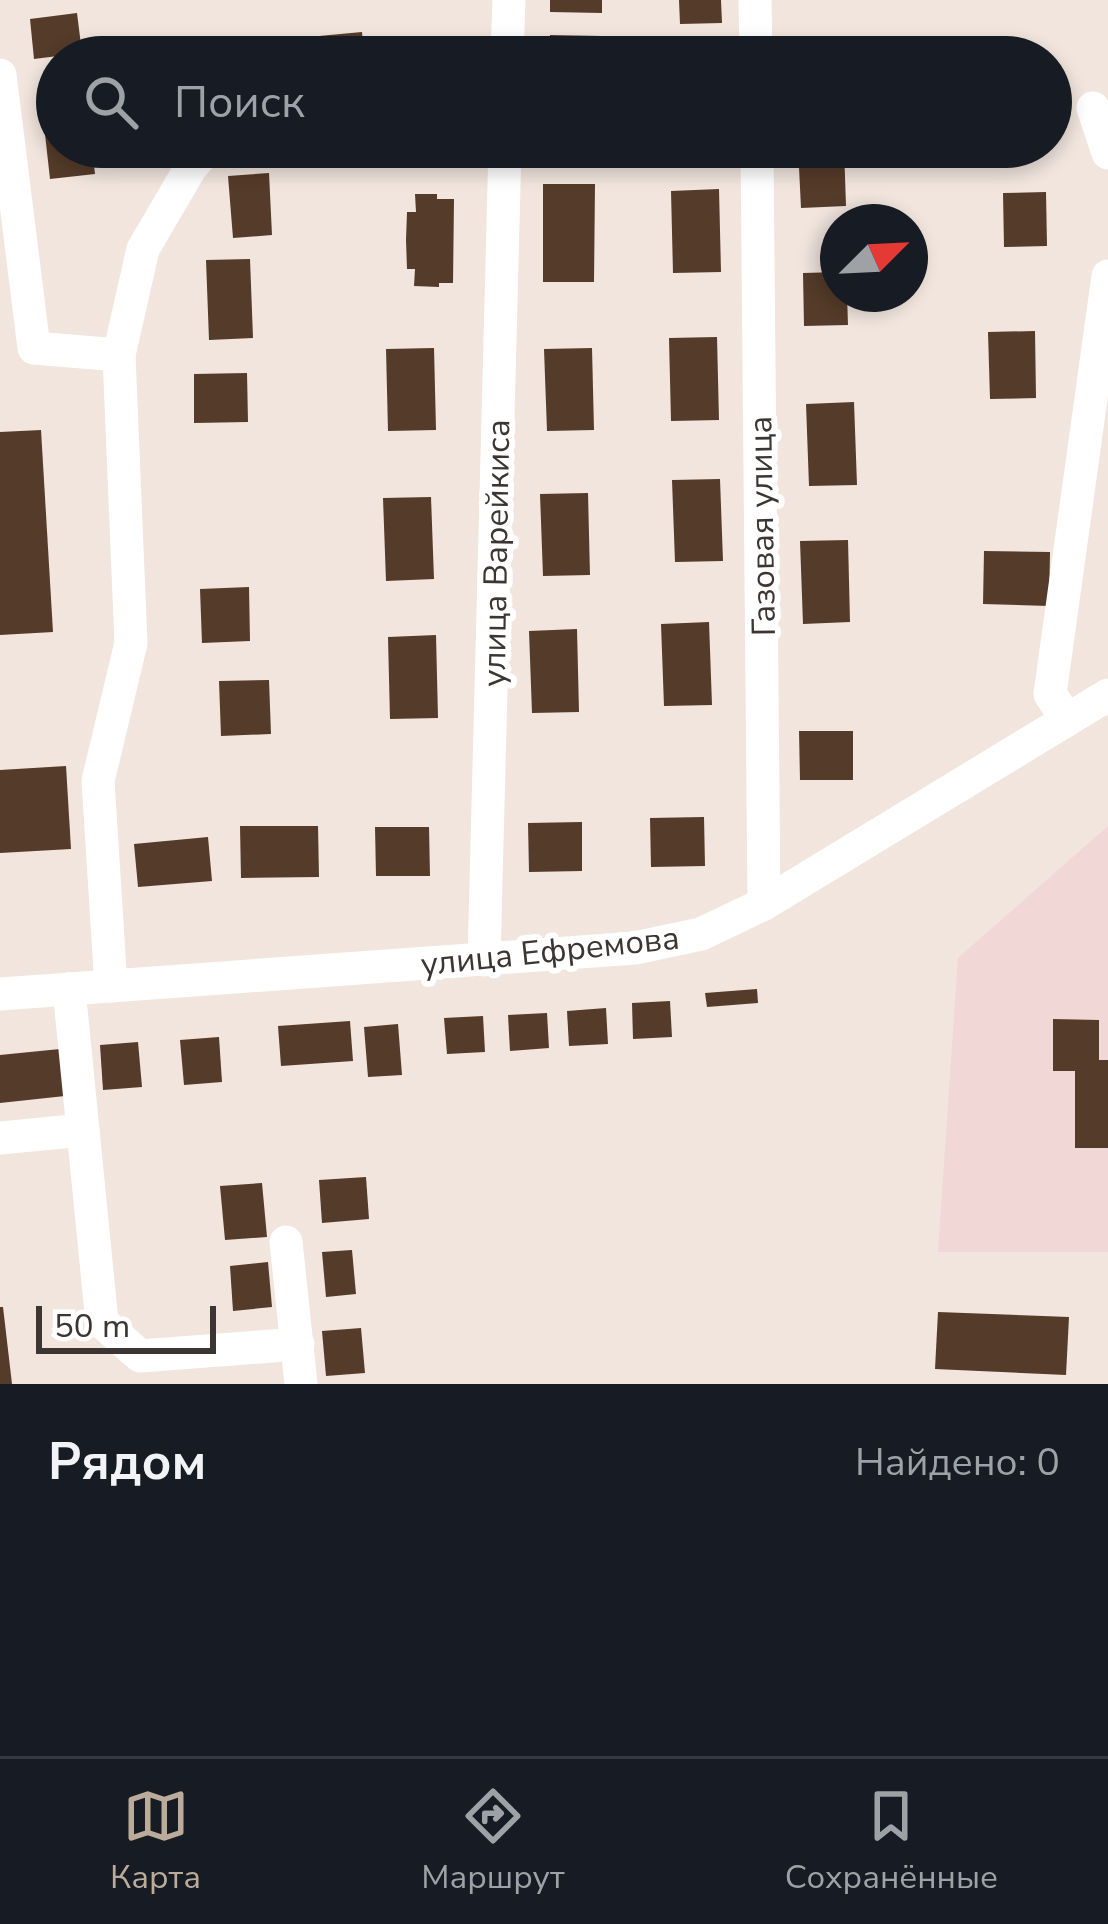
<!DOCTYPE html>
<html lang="ru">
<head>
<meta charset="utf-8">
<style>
	:root { --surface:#171b24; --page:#242831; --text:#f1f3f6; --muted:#9ea1a6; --line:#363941; --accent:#baab9b }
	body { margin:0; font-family:"Nunito Sans",sans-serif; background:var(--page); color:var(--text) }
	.compass { position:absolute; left:820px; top:204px; width:108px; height:108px; border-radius:50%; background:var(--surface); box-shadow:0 6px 18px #0003; rotate:66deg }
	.scale { position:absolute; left:36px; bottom:30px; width:180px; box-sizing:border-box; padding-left:12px; border:6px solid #3b3633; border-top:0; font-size:33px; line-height:42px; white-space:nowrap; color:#3b3633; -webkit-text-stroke:9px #fff; paint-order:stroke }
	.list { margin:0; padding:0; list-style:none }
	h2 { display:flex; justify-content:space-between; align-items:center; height:156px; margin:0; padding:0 48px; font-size:51px }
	h2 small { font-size:39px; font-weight:400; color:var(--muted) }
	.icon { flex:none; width:66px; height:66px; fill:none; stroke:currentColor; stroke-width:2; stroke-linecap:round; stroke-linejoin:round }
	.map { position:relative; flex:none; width:1108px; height:1384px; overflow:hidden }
	.search { position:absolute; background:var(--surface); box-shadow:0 6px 18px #0003; left:36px; right:36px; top:36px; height:132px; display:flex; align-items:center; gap:30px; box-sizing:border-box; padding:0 42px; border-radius:66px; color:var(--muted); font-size:45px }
	.sheet { height:372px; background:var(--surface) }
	nav { display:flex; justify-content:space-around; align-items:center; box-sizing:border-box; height:168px; border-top:3px solid var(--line); background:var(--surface); font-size:33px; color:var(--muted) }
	nav a { display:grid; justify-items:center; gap:6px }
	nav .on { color:var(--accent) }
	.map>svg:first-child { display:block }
	.education { fill:#f1d7d5 }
	.building { fill:#553b29 }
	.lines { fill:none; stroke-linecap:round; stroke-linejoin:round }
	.minor { stroke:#fff; stroke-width:33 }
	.labels { text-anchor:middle; stroke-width:12; stroke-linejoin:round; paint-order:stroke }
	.street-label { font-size:33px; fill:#3b3633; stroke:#fff }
</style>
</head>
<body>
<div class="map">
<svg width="1108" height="1384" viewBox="0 0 1108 1384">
	<rect width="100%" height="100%" fill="#f1e5dd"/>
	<!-- education -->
	<path class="education" d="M1108 826V1252H938L958 958Z"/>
	<!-- building -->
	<g class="building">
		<path d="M550 0H602V13L550 12Z"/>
		<path d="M679 0H721L722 23 680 24Z"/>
		<path d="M77 13 82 53 34 59 30 19Z"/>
		<path d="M362 32 364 57H321L319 36Z"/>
		<path d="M550 35 602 36V57H550Z"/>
		<path d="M463 38V57H416L415 39Z"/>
		<path d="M844 45V57H790V46Z"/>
		<path d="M57 123V147H92L95 174 50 179 44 125Z"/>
		<path d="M798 147H844L846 206 801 208Z"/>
		<path d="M269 173 272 235 233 238 228 176Z"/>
		<path d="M543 184H595L594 282H543Z"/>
		<path d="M719 189 721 272 673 273 671 191Z"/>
		<path d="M1046 192 1047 246 1004 247 1003 193Z"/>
		<path d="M415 194H437V199H454L453 283H439V287L414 286 415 269H407L406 240 407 212H416Z"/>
		<path d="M250 259 253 338 209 340 206 260Z"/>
		<path d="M838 272V294H847L848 325 804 326 803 273Z"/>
		<path d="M1035 331 1036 398 990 399 988 332Z"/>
		<path d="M717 337 719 420 671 421 669 338Z"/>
		<path d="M434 348 436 430 388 431 386 349Z"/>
		<path d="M592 348 594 430 547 431 544 349Z"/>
		<path d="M247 373 248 422 194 423V374Z"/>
		<path d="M854 402 857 485 809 486 806 404Z"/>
		<path d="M41 430 53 632 0 635V432Z"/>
		<path d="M720 479 723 561 675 562 672 480Z"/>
		<path d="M588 493 590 575 543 576 540 494Z"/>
		<path d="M431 497 434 579 386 581 383 498Z"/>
		<path d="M848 540 850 622 803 624 800 541Z"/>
		<path d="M984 551 1050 552 1049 606 983 604Z"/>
		<path d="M249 587 250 641 202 643 200 589Z"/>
		<path d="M709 622 712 705 664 706 661 624Z"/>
		<path d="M577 629 579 712 532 713 529 631Z"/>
		<path d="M436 635 438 718 390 719 388 637Z"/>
		<path d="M269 680 271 734 221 736 219 681Z"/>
		<path d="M799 731H853V780H800Z"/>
		<path d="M66 766 71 849 0 853V770Z"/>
		<path d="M704 817 705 866 651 867 650 818Z"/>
		<path d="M582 822V871L529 872 528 823Z"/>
		<path d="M240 826H318L319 877 241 878Z"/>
		<path d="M375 827H429L430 876H376Z"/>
		<path d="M208 837 212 881 138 887 134 844Z"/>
		<path d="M757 989 758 1003 707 1007 705 993Z"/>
		<path d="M670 1001 672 1037 633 1039 632 1003Z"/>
		<path d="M606 1008 608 1044 569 1046 567 1011Z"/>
		<path d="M547 1013 549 1048 510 1051 508 1015Z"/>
		<path d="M483 1016 485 1052 447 1054 444 1018Z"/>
		<path d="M1053 1019 1099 1020V1060H1108V1148H1075V1071H1053Z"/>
		<path d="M350 1021 353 1061 281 1066 278 1026Z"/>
		<path d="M398 1024 402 1075 368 1077 364 1027Z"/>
		<path d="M219 1037 222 1082 184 1085 180 1040Z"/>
		<path d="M138 1042 142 1087 103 1090 100 1045Z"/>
		<path d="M60 1049 65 1096 0 1103V1055Z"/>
		<path d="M366 1177 369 1219 322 1223 319 1180Z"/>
		<path d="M262 1183 267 1237 225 1240 220 1186Z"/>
		<path d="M352 1250 356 1294 326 1297 322 1252Z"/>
		<path d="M268 1262 272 1307 233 1311 230 1266Z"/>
		<path d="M0 1307H3L12 1384H0Z"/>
		<path d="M938 1312 1069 1317 1066 1375 935 1369Z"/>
		<path d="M361 1328 365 1373 326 1376 322 1331Z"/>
	</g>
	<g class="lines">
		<!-- minor -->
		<g class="minor">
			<path d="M755 0 756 57"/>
			<path d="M507 57 509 0"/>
			<path d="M0 75 34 348 119 355 131 643 98 781 111 986"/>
			<path d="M1093 108 1108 153"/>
			<path d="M757 147 764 904"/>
			<path d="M119 355 143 249 191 167 209 147"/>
			<path d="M1066 718 1050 694 1108 276"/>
			<path d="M484 960 505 147"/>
			<path d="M69 989 102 1322 140 1356 298 1344"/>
			<path d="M0 994 635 948 701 934 764 904 1108 695"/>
			<path d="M0 1138 83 1130"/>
			<path d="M286 1242 301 1384"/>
		</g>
	</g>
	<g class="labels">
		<!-- street labels -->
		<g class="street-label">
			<text transform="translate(761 526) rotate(-91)" y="12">Газовая улица</text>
			<text transform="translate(495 553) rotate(-89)" y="12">улица Варейкиса</text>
			<text transform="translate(550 950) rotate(-6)" y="12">улица Ефремова</text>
		</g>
	</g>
</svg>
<svg class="compass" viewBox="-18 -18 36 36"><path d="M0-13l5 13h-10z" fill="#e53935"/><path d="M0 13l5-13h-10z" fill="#9ea1a6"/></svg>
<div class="scale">50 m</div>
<div class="search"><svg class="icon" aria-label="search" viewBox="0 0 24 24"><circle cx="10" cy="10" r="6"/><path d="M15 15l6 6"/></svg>Поиск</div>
</div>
<section class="sheet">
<h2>Рядом<small>Найдено: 0</small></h2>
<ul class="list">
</ul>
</section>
<nav>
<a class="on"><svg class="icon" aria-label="map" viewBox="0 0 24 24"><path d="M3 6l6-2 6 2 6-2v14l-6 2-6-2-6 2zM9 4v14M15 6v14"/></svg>Карта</a>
<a><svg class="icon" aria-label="directions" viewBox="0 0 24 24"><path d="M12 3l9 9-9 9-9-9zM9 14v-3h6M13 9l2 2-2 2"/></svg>Маршрут</a>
<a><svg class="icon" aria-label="saved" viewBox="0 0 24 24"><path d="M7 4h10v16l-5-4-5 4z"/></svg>Сохранённые</a>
</nav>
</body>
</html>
